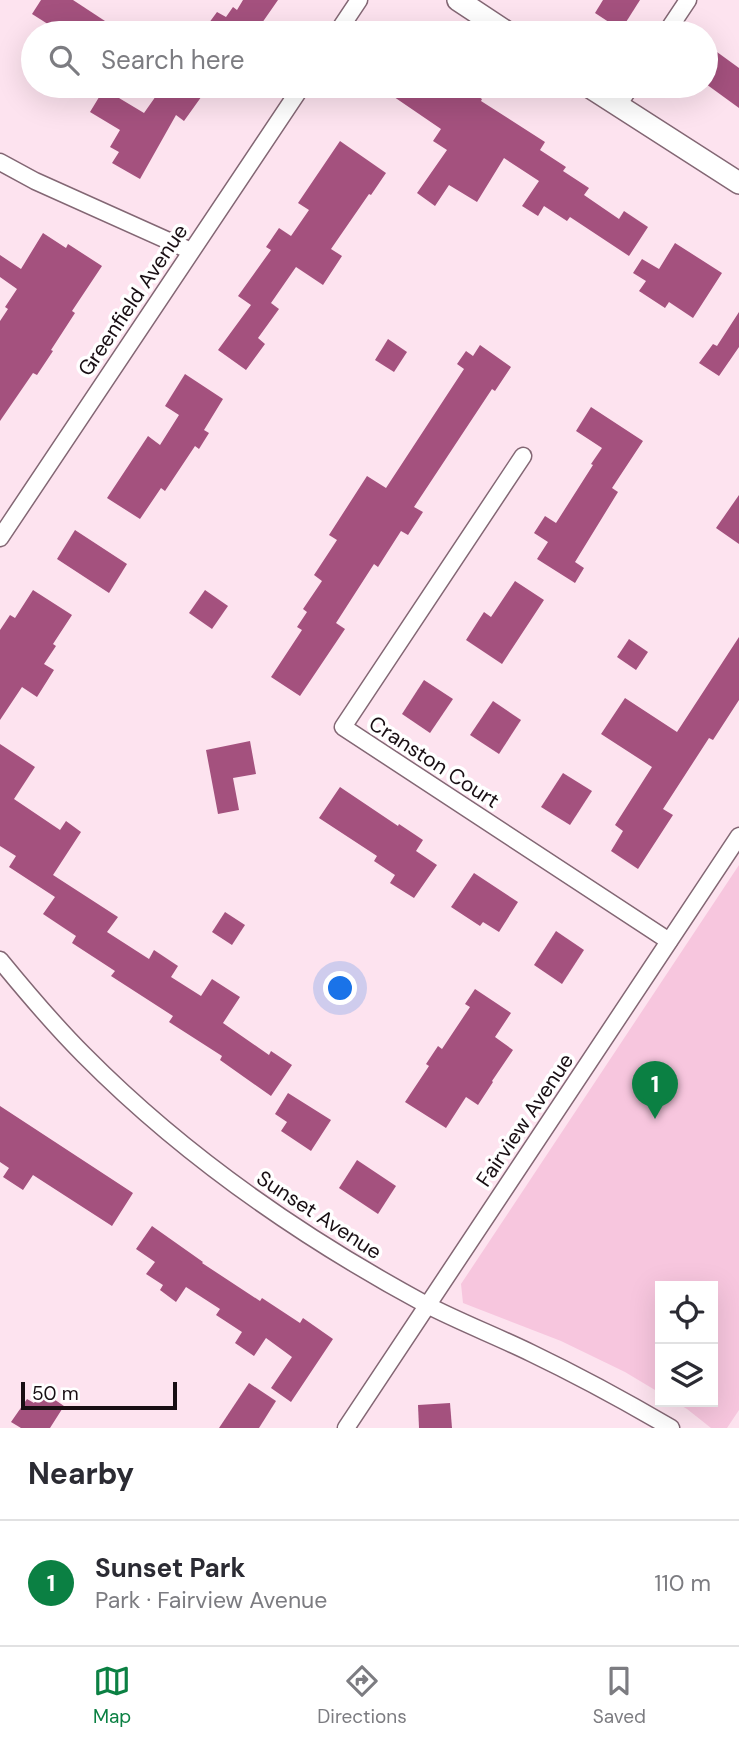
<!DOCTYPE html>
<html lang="en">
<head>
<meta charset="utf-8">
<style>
	:root { --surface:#fff; --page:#f2f2f3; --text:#2b2b33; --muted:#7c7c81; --line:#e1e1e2; --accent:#0b8043 }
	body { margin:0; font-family:"DM Sans",sans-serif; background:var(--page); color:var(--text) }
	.controls { position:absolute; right:21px; bottom:21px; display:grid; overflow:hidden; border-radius:0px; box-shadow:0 7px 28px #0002 }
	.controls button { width:63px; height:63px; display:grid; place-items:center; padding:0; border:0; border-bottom:2px solid var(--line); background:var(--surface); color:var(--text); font:35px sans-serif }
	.scale { position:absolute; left:21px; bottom:18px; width:156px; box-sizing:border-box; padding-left:7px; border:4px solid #180e13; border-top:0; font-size:19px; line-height:24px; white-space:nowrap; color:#180e13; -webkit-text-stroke:5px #fff; paint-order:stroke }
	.you { position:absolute; left:341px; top:989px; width:24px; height:24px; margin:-18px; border:5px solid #fff; border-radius:50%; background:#1a73e8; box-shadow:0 0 0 10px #1a73e833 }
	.badge { display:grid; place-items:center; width:46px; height:46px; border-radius:50%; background:var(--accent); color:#fff; font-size:23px; font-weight:700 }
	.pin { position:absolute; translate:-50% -58px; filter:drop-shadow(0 2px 4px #0008) }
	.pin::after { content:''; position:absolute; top:37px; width:24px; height:21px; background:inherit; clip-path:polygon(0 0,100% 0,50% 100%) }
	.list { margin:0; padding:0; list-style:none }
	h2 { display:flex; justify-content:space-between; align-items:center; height:91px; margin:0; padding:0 28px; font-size:30px }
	h2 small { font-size:23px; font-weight:400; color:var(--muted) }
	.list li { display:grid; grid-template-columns:46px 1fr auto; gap:21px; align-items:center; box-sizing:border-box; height:126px; padding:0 28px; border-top:2px solid var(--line) }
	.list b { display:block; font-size:26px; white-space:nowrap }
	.list p { margin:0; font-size:23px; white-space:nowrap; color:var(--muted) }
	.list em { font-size:23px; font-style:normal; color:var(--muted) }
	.icon { flex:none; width:38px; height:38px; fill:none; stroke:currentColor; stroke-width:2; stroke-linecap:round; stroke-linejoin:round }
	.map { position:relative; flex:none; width:739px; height:1428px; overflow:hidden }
	.search { position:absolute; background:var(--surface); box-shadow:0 7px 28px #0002; left:21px; right:21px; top:21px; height:77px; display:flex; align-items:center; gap:18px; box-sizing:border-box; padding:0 24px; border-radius:38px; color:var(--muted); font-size:26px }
	.sheet { height:217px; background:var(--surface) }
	nav { display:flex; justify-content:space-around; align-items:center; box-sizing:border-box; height:98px; border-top:2px solid var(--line); background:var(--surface); font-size:19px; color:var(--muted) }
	nav a { display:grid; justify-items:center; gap:4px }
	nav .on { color:var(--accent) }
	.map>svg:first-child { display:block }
	.green { fill:#f7c6de }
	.building { fill:#a4517e }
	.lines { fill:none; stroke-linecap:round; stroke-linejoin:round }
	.minor-casing { stroke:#836774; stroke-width:19 }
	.tertiary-casing { stroke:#836774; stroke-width:24 }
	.minor { stroke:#fff; stroke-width:16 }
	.tertiary { stroke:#fff; stroke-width:21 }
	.labels { text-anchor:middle; stroke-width:7; stroke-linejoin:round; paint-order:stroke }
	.street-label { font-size:21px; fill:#180e13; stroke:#fff }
</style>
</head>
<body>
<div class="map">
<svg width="739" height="1428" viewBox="0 0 739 1428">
	<rect width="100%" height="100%" fill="#fde3ef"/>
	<!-- green -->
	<path class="green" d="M739 865V1410L727 1428H711L687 1409 675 1402H713V1286H660V1393L625 1372 561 1341 463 1303 461 1284Z"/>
	<!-- building -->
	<g class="building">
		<path d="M41 0H73L105 21 98 33H62L32 14Z"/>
		<path d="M243 0H278L255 33H215L206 27 217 12 226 17 233 7 237 10Z"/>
		<path d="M603 0H640L621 30 595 13Z"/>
		<path d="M706 44 739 68V108L706 84Z"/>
		<path d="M163 86H209L184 121 176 115 140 179 112 163 119 152 110 147 120 130 90 112 104 89 144 113Z"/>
		<path d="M378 86H462L482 99 481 101 545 142 540 150 566 167 563 171 589 188 584 195 619 219 624 211 648 227 629 256 570 217 567 221 544 206 538 216 522 206 539 181 504 158 477 202 449 185 435 206 417 193 447 150 433 141 441 129Z"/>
		<path d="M340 141 386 173 371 195 369 194 331 249 342 256 323 285 296 267 271 303 279 309 258 338 265 344 246 370 218 350 251 305 238 296 271 250 266 247 279 228 291 236 309 210 298 203Z"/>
		<path d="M43 233 66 248 68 244 102 266 72 311 75 313 51 350 53 351 37 375 33 373 0 421V321L8 309 5 307 17 289 0 277V255L21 269Z"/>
		<path d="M675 243 722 273 693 318 669 302 665 308 639 291 646 281 633 273 642 259 659 269Z"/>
		<path d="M739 312V347L719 376 699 363 713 344 717 346Z"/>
		<path d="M388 339 407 352 394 372 375 360Z"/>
		<path d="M480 345 511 367 495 391 492 389 414 507 423 512 408 535 401 531 378 567 374 564 336 623 345 629 300 696 271 677 302 630 297 627 307 612 303 609 322 581 314 575 337 540 329 535 367 476 386 488 464 369 457 364 466 351 473 356Z"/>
		<path d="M185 374 223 399 204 430 209 433 199 449 195 446 165 491 161 488 140 519 107 498 148 436 160 445 179 415 165 406Z"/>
		<path d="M591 407 643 441 612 488 618 492 575 562 584 568 575 583 537 559 548 542 534 533 545 516 556 523 593 465 591 464 602 448 576 431Z"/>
		<path d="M739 495V544L716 528Z"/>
		<path d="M75 530 127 564 109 593 57 559Z"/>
		<path d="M515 581 544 600 502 664 466 640 484 612 491 617Z"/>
		<path d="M33 590 72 615 53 644 56 646 44 664 54 670 37 697 22 687 0 720V630L10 615 15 618Z"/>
		<path d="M205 590 228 606 212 629 189 613Z"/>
		<path d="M739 637V700L713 740 709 738 663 809 673 815 638 869 611 851 623 831 615 825 652 767 601 734 625 698 677 732Z"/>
		<path d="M629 639 648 652 636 670 617 657Z"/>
		<path d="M424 680 453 699 430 733 402 714Z"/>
		<path d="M493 701 521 720 499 754 470 735Z"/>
		<path d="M250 741 256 774 233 778 239 810 218 814 206 750Z"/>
		<path d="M0 744 35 767 14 799 60 830 66 821 81 832 53 875 118 917 107 932 149 959 154 950 178 966 171 977 201 996 212 979 240 997 223 1023 269 1055 271 1051 292 1065 271 1096 220 1060 222 1056 169 1022 173 1016 111 976 115 971 72 943 76 936 43 914 55 897 9 867 16 856 0 846Z"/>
		<path d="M563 773 592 791 570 825 541 807Z"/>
		<path d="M340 787 398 826 399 824 423 840 416 851 437 865 414 898 390 883 395 875 374 861 377 856 319 818Z"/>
		<path d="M474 873 518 902 499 932 483 922 480 926 451 907Z"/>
		<path d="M225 912 245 925 232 945 212 932Z"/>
		<path d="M556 931 584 950 562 984 534 965Z"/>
		<path d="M475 989 511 1013 495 1037 513 1050 492 1081 493 1082 478 1105 466 1097 446 1128 405 1102 429 1066 426 1064 438 1046 442 1049 470 1007 465 1004Z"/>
		<path d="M288 1093 331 1120 311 1151 281 1131 287 1122 275 1114Z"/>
		<path d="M0 1106 133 1193 112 1226 33 1175 23 1190 3 1177 9 1168 0 1162Z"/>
		<path d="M357 1160 396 1186 378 1214 339 1188Z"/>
		<path d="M152 1226 203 1262 202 1263 260 1301 262 1298 300 1323 303 1318 333 1339 291 1402 271 1388 292 1357 266 1338 254 1356 235 1343 242 1332 216 1315 220 1309 186 1287 176 1302 160 1290 163 1285 146 1274 155 1262 136 1249Z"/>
		<path d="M249 1383 276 1401 259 1428H219Z"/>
		<path d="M42 1391 64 1406 50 1428H21L11 1422 27 1399 34 1403Z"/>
		<path d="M450 1403 452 1428H419L418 1405Z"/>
	</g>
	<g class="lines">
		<defs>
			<g id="minor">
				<path d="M337 33 359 0"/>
				<path d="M666 33 688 0"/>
				<path d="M618 105 631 86"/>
				<path d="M0 162 35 181 191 251"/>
				<path d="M523 456 343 727 669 941"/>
				<path d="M0 538 302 86"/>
				<path d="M0 960C27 993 54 1025 84 1055 184 1156 301 1237 425 1304 460 1322 496 1336 531 1353 579 1376 625 1401 671 1428"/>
				<path d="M346 1428 739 836"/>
			</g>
			<g id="tertiary">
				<path d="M458 0 508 33"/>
				<path d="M588 86 739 183"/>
			</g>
		</defs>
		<!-- minor casing -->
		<use href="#minor" class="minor-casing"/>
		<!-- tertiary casing -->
		<use href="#tertiary" class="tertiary-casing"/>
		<!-- minor -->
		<use href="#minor" class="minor"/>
		<!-- tertiary -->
		<use href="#tertiary" class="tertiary"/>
	</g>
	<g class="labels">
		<!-- street labels -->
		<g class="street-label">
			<text transform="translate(133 300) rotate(-56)" y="7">Greenfield Avenue</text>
			<text transform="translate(434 762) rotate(33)" y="7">Cranston Court</text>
			<text transform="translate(525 1120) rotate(-56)" y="7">Fairview Avenue</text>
			<text transform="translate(319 1215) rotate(33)" y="7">Sunset Avenue</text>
		</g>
	</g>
</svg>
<div class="controls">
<button><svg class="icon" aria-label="locate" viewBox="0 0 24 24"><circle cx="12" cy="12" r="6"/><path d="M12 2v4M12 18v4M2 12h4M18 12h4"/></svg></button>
<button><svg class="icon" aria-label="layers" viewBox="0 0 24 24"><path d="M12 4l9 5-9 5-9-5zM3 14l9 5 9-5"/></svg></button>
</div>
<div class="scale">50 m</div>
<div class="you"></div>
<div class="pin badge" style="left:655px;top:1119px">1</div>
<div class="search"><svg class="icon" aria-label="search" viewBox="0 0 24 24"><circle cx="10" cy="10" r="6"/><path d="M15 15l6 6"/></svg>Search here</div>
</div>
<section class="sheet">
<h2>Nearby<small></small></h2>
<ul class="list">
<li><span class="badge">1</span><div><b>Sunset Park</b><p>Park · Fairview Avenue</p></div><em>110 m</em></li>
</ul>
</section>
<nav>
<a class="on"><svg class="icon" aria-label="map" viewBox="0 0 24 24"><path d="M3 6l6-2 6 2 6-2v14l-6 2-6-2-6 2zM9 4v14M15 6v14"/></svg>Map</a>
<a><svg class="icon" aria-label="directions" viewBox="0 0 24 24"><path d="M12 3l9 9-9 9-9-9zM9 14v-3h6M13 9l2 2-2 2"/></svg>Directions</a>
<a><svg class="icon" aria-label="saved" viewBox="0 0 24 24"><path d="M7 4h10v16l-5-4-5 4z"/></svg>Saved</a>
</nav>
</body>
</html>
